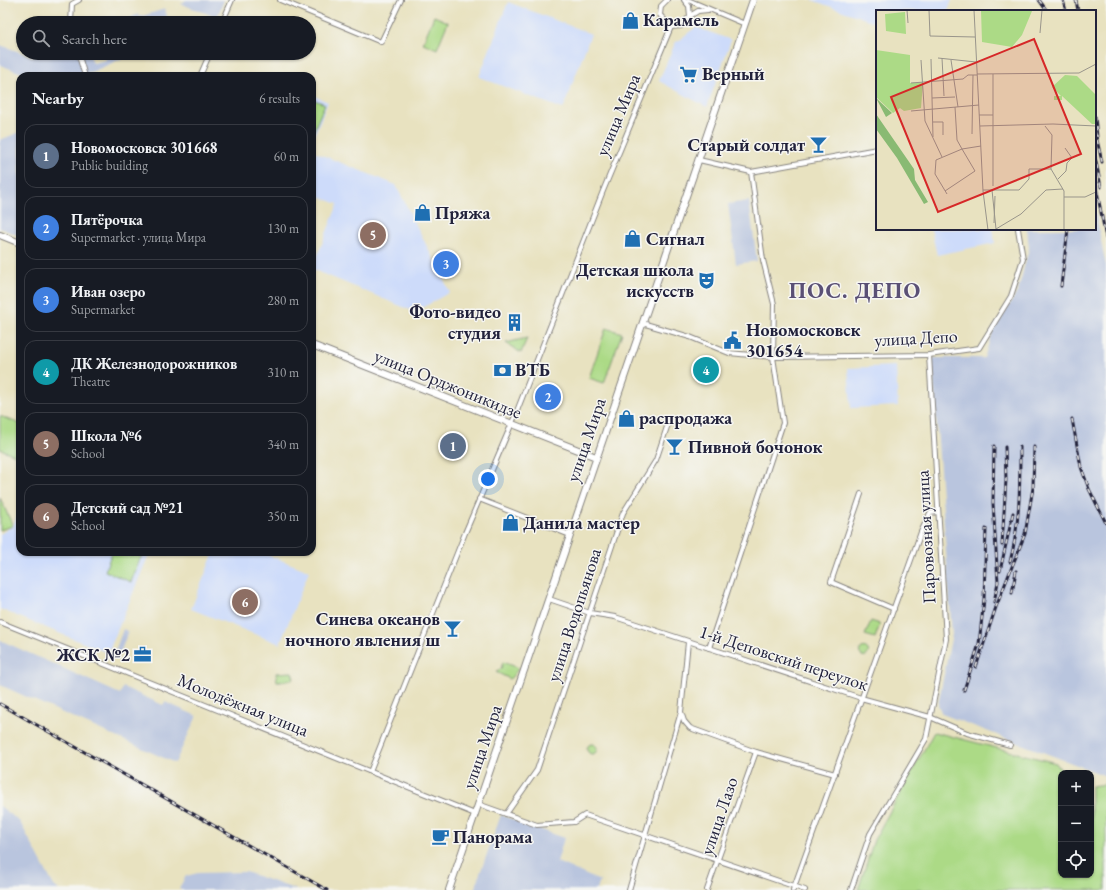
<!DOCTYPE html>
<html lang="en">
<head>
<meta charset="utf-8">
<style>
	:root { --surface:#171b24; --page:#20242c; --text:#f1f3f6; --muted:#9ea1a6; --line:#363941; --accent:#1a73e8 }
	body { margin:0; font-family:"EB Garamond",serif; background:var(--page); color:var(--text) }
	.controls { position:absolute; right:12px; bottom:12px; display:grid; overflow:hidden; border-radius:8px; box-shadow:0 1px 3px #0004 }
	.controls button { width:36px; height:36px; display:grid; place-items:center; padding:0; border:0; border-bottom:1px solid var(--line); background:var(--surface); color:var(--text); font:20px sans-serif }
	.you { position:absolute; left:488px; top:479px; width:14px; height:14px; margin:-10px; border:3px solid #fff; border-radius:50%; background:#1a73e8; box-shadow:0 0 0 6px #1a73e833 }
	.badge { display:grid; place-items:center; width:26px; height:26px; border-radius:50%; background:var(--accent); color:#fff; font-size:13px; font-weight:700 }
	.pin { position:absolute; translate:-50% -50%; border:2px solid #fff; box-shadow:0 1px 4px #0006 }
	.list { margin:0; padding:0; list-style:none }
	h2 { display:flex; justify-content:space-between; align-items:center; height:52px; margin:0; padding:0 16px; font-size:17px }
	h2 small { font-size:13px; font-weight:400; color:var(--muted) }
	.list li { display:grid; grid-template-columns:26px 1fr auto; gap:12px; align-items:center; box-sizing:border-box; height:64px; margin:0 8px 8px; padding:0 8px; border:1px solid var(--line); border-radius:12px }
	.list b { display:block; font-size:15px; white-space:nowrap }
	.list p { margin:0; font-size:13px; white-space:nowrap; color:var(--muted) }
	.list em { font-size:13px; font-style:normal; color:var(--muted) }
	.icon { flex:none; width:22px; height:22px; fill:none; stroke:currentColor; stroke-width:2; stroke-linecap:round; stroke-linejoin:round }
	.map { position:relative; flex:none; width:1106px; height:890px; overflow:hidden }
	.search { position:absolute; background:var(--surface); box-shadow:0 1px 3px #0004; left:16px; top:16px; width:300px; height:44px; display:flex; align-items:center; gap:10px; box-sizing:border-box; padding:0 14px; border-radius:22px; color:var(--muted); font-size:15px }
	.panel { position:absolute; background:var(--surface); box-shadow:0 1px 3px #0004; left:16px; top:72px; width:300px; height:484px; border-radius:12px }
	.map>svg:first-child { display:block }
	.built { fill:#cddbfa }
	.industrial { fill:#b9c5de }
	.green { fill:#acda86; stroke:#677e60 }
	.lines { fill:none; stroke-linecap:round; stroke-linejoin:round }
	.street-casing { stroke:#85827e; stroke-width:6 }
	.secondary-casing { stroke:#85827e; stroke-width:8 }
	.street { stroke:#fff; stroke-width:4 }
	.secondary { stroke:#fff; stroke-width:6 }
	.rail-casing { stroke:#22223b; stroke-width:3 }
	.rail { stroke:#f6f6f2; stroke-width:1.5; stroke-dasharray:4.5; stroke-linecap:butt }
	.labels { text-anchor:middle; stroke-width:3; stroke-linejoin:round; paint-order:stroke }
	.poi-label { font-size:18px; font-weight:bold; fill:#22223b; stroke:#f6f6f2; text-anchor:start }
	.street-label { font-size:18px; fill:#22223b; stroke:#f6f6f2 }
	.district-label { font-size:22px; font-weight:bold; letter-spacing:1px; fill:#5a5075; stroke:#f6f6f2 }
	.inset-road { fill:none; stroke:#99958b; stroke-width:1 }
	.view { fill:#d62828; fill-opacity:0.15; stroke:#d62828; stroke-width:2 }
	.inset-edge { fill:none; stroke:#22223b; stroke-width:2 }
</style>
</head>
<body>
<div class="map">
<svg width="1106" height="890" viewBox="0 0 1106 890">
	<rect width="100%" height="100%" fill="#f6f6f2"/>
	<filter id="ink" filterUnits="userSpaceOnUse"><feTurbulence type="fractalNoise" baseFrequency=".025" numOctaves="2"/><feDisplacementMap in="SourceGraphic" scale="8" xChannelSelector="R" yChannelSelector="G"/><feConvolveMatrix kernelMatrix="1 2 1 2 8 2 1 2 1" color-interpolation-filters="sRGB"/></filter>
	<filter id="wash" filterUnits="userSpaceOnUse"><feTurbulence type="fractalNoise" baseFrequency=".012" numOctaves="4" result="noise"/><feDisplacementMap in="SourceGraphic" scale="16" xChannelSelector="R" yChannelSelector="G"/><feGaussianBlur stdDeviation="0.9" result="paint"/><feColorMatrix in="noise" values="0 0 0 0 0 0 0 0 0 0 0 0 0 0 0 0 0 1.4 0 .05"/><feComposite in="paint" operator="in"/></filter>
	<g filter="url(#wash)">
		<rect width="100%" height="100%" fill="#e8e2c0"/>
		<!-- built -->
		<g class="built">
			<path d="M812 0H952L948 11H877V23Z"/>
			<path d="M508 2 591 34 563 109 479 77Z"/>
			<path d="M696 27 731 40 707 107 659 81 675 43Z"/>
			<path d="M312 95 328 102 312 141Z"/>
			<path d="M312 151 396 185 450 292 415 312 312 269 338 204 312 194Z"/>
			<path d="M931 229H992L995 243 937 255Z"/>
			<path d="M896 366 898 406 851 408 848 368Z"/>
			<path d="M20 509V552H150L108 653 0 609V534L13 526Z"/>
			<path d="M214 552H260L309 571 280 644 191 609Z"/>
		</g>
		<!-- industrial -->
		<g class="industrial">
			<path d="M186 0H224L217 17 181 4Z"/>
			<path d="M165 9 167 16 164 23H120L138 14 139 17Z"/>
			<path d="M0 45 34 57 37 53H89L93 63 106 60 105 53H135L87 74 88 76H30L0 65Z"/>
			<path d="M20 132V236L0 228V140Z"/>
			<path d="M749 201 757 261 736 264 728 204Z"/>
			<path d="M1095 210 1106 266V776L942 714 938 705 952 634 932 358H984L993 331 1018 291 1029 248 1027 229H1095Z"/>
			<path d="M123 629 128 631 118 659 113 657Z"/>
			<path d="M0 640 120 694 123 687 163 705 165 702 197 716 175 763 0 685Z"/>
			<path d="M0 806 20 822 54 886 59 890H0Z"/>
			<path d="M501 815 564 838 557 862 600 881 597 890H474Z"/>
			<path d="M246 872 297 890H183L179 888 186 876 198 873Z"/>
		</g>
		<!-- green -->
		<g class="green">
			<path d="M434 16 448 22 437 49 423 43Z"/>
			<path d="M312 99 325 104 312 135Z"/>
			<path d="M606 328 622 333 604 383 589 378Z"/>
			<path d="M527 338 521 353 506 343Z"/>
			<path d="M0 416 20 424V457L0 449Z"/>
			<path d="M0 498 13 526 0 530Z"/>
			<path d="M112 552H143L131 582 105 571Z"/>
			<path d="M871 621 880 624 875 638 865 635Z"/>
			<circle cx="864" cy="652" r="4.5"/>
			<path d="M503 662 519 668 510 679 496 672 501 669Z"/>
			<path d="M292 672 294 679 277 682 276 673Z"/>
			<path d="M934 732 1056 763 1063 773H1061V875H1091V786L1106 784V890H858L874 840Z"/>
			<circle cx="592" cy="749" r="5"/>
		</g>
	</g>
	<g filter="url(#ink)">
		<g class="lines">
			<defs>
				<g id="street">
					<path d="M280 0 381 42 401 0"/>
					<path d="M667 0 661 6 660 15 671 27 681 26 690 16 689 6 684 0"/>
					<path d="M688 0 745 24"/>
					<path d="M690 16 698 11 708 10"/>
					<path d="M71 23 72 4 79 0"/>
					<path d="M222 23 232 0"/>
					<path d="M78 53 85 76"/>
					<path d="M200 76 210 53"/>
					<path d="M877 149 751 172 763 260 774 304 773 357 929 355 979 348 1011 296 1023 259 1018 229"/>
					<path d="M699 160 751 172"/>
					<path d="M642 323 690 337 729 353 773 357 783 423 709 648"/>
					<path d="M861 494 831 582 894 609"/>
					<path d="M479 499 570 535"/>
					<path d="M549 599 590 613 615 617 861 698 930 717 967 733 1010 745"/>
					<path d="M0 622 475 814"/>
					<path d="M681 712 684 721 690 728 756 752 835 774"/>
					<path d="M370 772 465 533 515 416 603 191 671 27"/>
					<path d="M478 804 537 825 574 822 585 815 805 890"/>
					<path d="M506 814 537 770 623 513 656 460 668 424"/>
					<path d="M629 890 681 712 688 642"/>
					<path d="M707 890 756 752"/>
					<path d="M793 890 921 532 930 513 938 512"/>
					<path d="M851 890 870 834 926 739 946 639 929 355"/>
				</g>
				<g id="secondary">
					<path d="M0 235 20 243"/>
					<path d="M312 345 596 457"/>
					<path d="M449 890 753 0"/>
				</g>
			</defs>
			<!-- street casing -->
			<use href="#street" class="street-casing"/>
			<!-- secondary casing -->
			<use href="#secondary" class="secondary-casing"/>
			<!-- street -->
			<use href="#street" class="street"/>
			<!-- secondary -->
			<use href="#secondary" class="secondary"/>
			<defs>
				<g id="rail">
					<path d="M1039 0 1047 11"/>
					<path d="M1063 0 1066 11"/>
					<path d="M1076 0 1078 11"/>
					<path d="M1095 117 1097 137"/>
					<path d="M1095 131 1102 162"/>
					<path d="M1095 156 1101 187"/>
					<path d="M1095 181 1106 238"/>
					<path d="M1061 286 1068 229"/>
					<path d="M1072 419 1081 467 1089 489 1106 523"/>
					<path d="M1002 545 1006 480 1005 447"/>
					<path d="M1010 562C1020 524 1020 485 1020 447"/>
					<path d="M1000 571 1013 513"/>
					<path d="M1012 593 1016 571"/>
					<path d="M994 602 998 582 993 503 994 446"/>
					<path d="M976 667 996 607 1025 534 1033 488 1034 447"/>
					<path d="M964 690 979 644 984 599 986 529"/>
					<path d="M0 704 327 890"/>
				</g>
			</defs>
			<!-- rail casing -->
			<use href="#rail" class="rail-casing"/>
			<!-- rail -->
			<use href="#rail" class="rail"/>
		</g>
	</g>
	<!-- icons -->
	<defs>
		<symbol id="shop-bare" viewBox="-9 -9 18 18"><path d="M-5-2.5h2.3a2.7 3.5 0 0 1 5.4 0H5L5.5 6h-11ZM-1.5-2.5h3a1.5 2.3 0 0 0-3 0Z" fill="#1f6fb2" stroke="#f6f6f2" stroke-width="2.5" paint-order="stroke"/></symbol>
		<symbol id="supermarket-bare" viewBox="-9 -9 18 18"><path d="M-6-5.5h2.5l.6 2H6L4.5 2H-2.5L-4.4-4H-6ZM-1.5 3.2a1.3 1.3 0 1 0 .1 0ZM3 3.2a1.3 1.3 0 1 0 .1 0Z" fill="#1f6fb2" stroke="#f6f6f2" stroke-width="2.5" paint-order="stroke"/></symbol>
		<symbol id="bar-bare" viewBox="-9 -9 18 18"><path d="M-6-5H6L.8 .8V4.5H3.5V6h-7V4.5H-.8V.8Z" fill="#1f6fb2" stroke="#f6f6f2" stroke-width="2.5" paint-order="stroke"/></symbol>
		<symbol id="theatre-bare" viewBox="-9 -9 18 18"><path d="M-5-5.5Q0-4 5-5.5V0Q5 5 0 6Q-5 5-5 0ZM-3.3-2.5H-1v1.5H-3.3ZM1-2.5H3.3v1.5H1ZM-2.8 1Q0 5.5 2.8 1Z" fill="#1f6fb2" stroke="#f6f6f2" stroke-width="2.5" paint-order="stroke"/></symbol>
		<symbol id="building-bare" viewBox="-9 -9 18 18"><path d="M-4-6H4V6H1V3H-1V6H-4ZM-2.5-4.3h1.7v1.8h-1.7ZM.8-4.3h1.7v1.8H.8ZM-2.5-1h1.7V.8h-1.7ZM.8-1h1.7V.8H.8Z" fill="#1f6fb2" stroke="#f6f6f2" stroke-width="2.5" paint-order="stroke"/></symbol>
		<symbol id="civic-bare" viewBox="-9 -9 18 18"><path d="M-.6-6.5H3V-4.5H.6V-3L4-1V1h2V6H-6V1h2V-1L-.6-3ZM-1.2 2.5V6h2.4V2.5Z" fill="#1f6fb2" stroke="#f6f6f2" stroke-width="2.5" paint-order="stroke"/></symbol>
		<symbol id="bank-bare" viewBox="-9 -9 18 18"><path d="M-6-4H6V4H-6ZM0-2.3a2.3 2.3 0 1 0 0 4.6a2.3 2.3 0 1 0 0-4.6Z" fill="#1f6fb2" stroke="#f6f6f2" stroke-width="2.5" paint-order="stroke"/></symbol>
		<symbol id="office-bare" viewBox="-9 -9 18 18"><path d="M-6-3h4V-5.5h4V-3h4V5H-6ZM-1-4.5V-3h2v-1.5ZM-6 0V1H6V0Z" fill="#1f6fb2" stroke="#f6f6f2" stroke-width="2.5" paint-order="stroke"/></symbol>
		<symbol id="cafe-bare" viewBox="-9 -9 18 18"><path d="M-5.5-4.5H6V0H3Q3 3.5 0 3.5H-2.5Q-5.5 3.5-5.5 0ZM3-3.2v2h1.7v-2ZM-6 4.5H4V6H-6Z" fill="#1f6fb2" stroke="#f6f6f2" stroke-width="2.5" paint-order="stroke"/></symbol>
	</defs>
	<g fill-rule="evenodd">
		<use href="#shop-bare" x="618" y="8" width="25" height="25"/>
		<use href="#supermarket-bare" x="676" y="62" width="25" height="25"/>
		<use href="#bar-bare" x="806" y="132" width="25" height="25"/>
		<use href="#shop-bare" x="410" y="200" width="25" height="25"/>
		<use href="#shop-bare" x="620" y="226" width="25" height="25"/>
		<use href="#theatre-bare" x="694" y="268" width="25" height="25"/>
		<use href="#building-bare" x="502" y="310" width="25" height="25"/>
		<use href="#civic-bare" x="720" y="328" width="25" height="25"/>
		<use href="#bank-bare" x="490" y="358" width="25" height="25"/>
		<use href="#shop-bare" x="614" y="406" width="25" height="25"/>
		<use href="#bar-bare" x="662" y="434" width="25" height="25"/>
		<use href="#shop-bare" x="498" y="510" width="25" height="25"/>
		<use href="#bar-bare" x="440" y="616" width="25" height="25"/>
		<use href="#office-bare" x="130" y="642" width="25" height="25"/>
		<use href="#cafe-bare" x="428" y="824" width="25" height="25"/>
	</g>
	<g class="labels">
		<!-- poi labels -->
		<g class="poi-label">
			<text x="643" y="26">Карамель</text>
			<text x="702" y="80">Верный</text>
			<text x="805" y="151" text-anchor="end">Старый солдат</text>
			<text x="435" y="219">Пряжа</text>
			<text x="646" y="245">Сигнал</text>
			<text x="694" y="276" text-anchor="end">Детская школа<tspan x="694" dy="21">искусств</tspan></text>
			<text x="501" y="318" text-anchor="end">Фото-видео<tspan x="501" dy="21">студия</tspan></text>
			<text x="746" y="336">Новомосковск<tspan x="746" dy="21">301654</tspan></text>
			<text x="515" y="376">ВТБ</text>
			<text x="639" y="424">распродажа</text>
			<text x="688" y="453">Пивной бочонок</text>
			<text x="523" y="529">Данила мастер</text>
			<text x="440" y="625" text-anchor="end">Синева океанов<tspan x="440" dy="21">ночного явления ш</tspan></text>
			<text x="130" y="661" text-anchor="end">ЖСК №2</text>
			<text x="453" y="843">Панорама</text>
		</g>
		<!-- street labels -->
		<g class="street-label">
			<text transform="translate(618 115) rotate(-67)" y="6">улица Мира</text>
			<text transform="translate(916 338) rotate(-3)" y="6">улица Депо</text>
			<text transform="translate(448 384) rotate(22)" y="6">улица Орджоникидзе</text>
			<text transform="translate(586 440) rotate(-71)" y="6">улица Мира</text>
			<text transform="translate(926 537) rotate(-93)" y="6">Паровозная улица</text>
			<text transform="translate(574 615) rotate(-72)" y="6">улица Водопьянова</text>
			<text transform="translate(784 658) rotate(18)" y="6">1-й Деповский переулок</text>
			<text transform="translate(243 705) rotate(22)" y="6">Молодёжная улица</text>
			<text transform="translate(482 747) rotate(-71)" y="6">улица Мира</text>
			<text transform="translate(719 816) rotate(-71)" y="6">улица Лазо</text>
		</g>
		<!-- district labels -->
		<g class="district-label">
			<text x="855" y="298">ПОС. ДЕПО</text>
		</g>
	</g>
	<!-- overview -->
	<g transform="translate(876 10)">
		<rect width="220" height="220" fill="#e8e2c0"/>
		<path d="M105 0H156V1L146 25 136 37 106 32ZM29 2 30 24 10 21 9 4ZM0 40 34 45V73L47 72 45 98 28 101 24 98 17 103 0 87ZM189 65 201 66 220 85V114H216L186 86V90H178V86H185L176 77Z" fill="#acda86"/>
		<path d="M0 88 16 103 10 107ZM0 104 38 159 39 170 52 192 48 194 21 148 0 119Z" fill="#89ba73"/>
		<path class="inset-road" d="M3 0H28M31 0 32 13M53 0 54 26 99 27M98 0 107 181 112 220M164 23 166 0M62 48 100 52M66 48 68 86M55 49 57 127M45 50 49 111 66 147M75 50 82 97M101 64 203 63 220 54M117 64V176M35 73 87 69 92 65H101M56 88 79 87M79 97 81 130 86 139 105 136M35 101 103 95M103 105H117M57 112H67V125M104 116 177 114 220 116M169 116 176 125 175 159 188 181V220M96 124 97 65M182 169 190 161 191 153 196 148 189 138M107 180H143L153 169V159H175M116 180 120 219M69 181 99 161 86 139 60 150 59 164 71 184M188 187H209L220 182M118 213 119 186M120 219 145 204 170 180 187 179"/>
		<path class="view" d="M158 29 205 144 62 202 15 87Z"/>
		<rect width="220" height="220" class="inset-edge"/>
	</g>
</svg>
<div class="controls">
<button>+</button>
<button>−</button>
<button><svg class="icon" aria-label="locate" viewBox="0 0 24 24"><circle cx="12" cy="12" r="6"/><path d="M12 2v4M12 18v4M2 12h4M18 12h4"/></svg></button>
</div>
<div class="you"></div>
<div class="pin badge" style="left:453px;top:446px;background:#5c6f8a">1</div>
<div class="pin badge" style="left:548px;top:397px;background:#3f7fe0">2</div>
<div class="pin badge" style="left:446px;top:264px;background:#3f7fe0">3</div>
<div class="pin badge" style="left:706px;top:370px;background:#0f9aa8">4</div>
<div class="pin badge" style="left:373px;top:235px;background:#8d6e63">5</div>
<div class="pin badge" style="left:245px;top:602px;background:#8d6e63">6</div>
<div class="search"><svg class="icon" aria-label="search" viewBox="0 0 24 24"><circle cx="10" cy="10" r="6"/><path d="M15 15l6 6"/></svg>Search here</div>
<section class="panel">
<h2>Nearby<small>6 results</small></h2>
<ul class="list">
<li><span class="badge" style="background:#5c6f8a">1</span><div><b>Новомосковск 301668</b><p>Public building</p></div><em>60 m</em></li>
<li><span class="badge" style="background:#3f7fe0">2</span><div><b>Пятёрочка</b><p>Supermarket · улица Мира</p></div><em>130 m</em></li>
<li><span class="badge" style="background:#3f7fe0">3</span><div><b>Иван озеро</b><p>Supermarket</p></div><em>280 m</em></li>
<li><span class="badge" style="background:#0f9aa8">4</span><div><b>ДК Железнодорожников</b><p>Theatre</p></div><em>310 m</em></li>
<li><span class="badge" style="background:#8d6e63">5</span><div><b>Школа №6</b><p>School</p></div><em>340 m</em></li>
<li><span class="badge" style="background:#8d6e63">6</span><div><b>Детский сад №21</b><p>School</p></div><em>350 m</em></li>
</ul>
</section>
</div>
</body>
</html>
